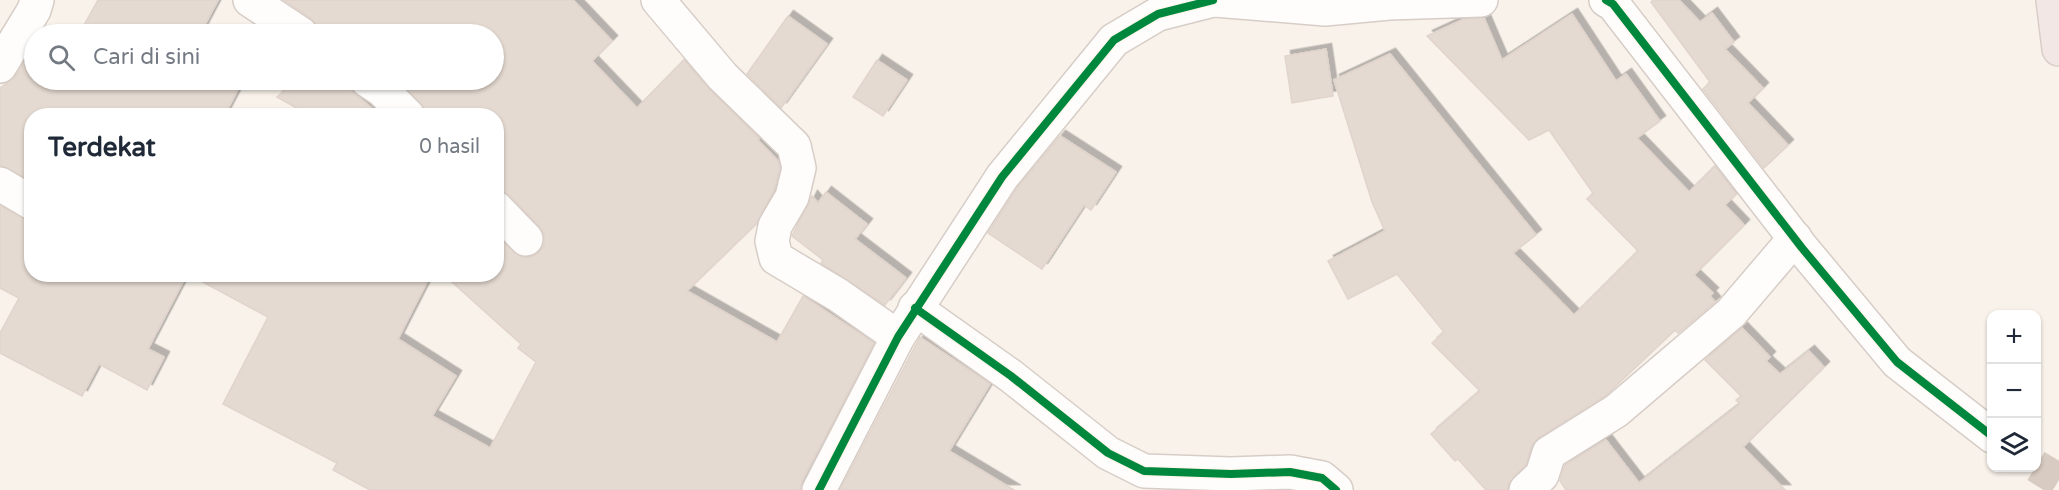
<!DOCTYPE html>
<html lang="id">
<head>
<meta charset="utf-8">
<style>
	:root { --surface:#fff; --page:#f6f6f7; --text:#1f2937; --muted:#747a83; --line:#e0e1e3 }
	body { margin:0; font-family:"Varela Round",sans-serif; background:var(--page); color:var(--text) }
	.controls { position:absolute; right:18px; bottom:18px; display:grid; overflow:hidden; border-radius:12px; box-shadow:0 2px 4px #0004 }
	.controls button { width:54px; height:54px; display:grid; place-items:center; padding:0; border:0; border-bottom:2px solid var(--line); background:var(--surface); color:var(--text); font:30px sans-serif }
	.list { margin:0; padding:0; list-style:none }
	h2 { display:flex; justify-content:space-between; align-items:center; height:78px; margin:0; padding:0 24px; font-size:26px }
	h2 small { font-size:20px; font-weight:400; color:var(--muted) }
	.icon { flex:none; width:33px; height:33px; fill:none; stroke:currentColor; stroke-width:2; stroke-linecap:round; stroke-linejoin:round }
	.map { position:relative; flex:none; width:2059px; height:490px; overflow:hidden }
	.search { position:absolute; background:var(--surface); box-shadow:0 2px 4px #0004; left:24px; top:24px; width:480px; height:66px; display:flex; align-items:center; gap:15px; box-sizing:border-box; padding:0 21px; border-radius:33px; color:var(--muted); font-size:22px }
	.panel { position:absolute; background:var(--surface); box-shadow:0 2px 4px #0004; left:24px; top:108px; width:480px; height:174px; border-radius:24px }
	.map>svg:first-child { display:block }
	.building { fill:#e5dad1; stroke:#e1d4cc; stroke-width:1.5; filter:url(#shadow) }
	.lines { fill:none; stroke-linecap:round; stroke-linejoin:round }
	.minor-tunnel { stroke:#d8cbc1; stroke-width:33; stroke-dasharray:33 16; stroke-linecap:butt }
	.minor-casing { stroke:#d7cdc7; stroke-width:36 }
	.motorway-casing { stroke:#dacfc8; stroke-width:36 }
	.minor { stroke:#fefdfc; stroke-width:33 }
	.motorway { stroke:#f2e7e4; stroke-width:33 }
	.cycleway-casing { stroke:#fff7ed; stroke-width:11 }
	.cycleway { stroke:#00873e; stroke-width:8 }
</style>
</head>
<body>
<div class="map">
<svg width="2059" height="490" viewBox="0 0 2059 490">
	<defs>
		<filter id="shadow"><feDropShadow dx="5.5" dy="-5.5" stdDeviation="0" flood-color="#0004"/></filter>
	</defs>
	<rect width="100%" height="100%" fill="#f8f2ea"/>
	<!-- building -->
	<g class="building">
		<path d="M98 0H218L200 34H79Z"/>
		<path d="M284 0H573L612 41 592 61 637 108 684 60 710 90 759 138 758 140 778 161 780 168 774 190 756 224 687 291 777 342 803 296 874 343 802 481 800 490H370L333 470 337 463 223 404 268 317 188 274H431L398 339 456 376 432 416 490 448 536 362 518 348 521 344 443 274H496V235L521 257H531L539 253 544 245V235L539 226 509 195 496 190V116H426L421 103 398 80H494V34H324L319 31 312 19Z"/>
		<path d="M1653 0H1679L1700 22 1712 13 1734 42 1725 49 1763 88 1748 103 1788 145 1764 168 1703 89 1710 82 1651 2Z"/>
		<path d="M1572 14 1616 81 1626 74 1660 121 1637 138 1689 192 1715 166 1736 194 1725 205 1744 225 1694 275 1713 293 1710 296 1715 302 1678 333 1675 330 1605 396 1538 438 1531 447 1526 465 1508 484V490H1486L1458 459 1455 461 1431 434 1480 391 1432 343 1444 332 1397 274 1348 299 1328 261 1385 231 1372 202 1334 80 1390 54 1536 235 1513 253 1574 315 1638 251 1587 199 1593 193 1549 130 1529 140 1427 36 1464 19 1484 18 1502 60Z"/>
		<path d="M788 16 827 44 781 108 747 74Z"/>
		<path d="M34 45V80H243L224 116H32V181L0 165V88L16 76Z"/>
		<path d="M1326 49 1333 96 1292 103 1285 56Z"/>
		<path d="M877 60 907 80 883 116 853 97Z"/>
		<path d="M295 80H348L351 89 356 95 381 116H311L277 97Z"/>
		<path d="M1060 136 1116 172 1091 210 1084 205 1042 269 988 233 1017 188Z"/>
		<path d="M826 192 867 224 855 239 906 278 885 305 821 263 823 260 792 236 812 196 818 203Z"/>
		<path d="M0 206 32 222V274H187L148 349 164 357 147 390 99 364 82 396 0 353V333L19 298 0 288Z"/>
		<path d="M1742 328 1770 357 1766 361 1780 374 1809 351 1824 367 1743 447 1785 490H1566L1560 481 1565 465 1606 440 1639 483 1740 404 1736 400 1741 396 1705 360Z"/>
		<path d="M920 337 990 384 949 451 1014 490H840Z"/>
	</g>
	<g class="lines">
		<!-- minor-tunnel -->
		<path class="minor-tunnel" d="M2036 466 2059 480"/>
		<defs>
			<g id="minor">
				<path d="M250 0 301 34"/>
				<path d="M658 0 723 77 794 146 799 168 792 197 775 226 772 241 776 258 838 295 898 337"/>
				<path d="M1215 0 1325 9 1389 3 1481 0"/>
				<path d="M1606 0 1613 4 1802 248 1897 362 1992 436"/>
				<path d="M0 66 34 10 37 0"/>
				<path d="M367 80 382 90 408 116"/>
				<path d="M0 184 32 203"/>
				<path d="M496 208 526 239"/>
				<path d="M915 308 1011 376 1108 453 1144 471 1231 474 1290 472 1322 478 1336 490"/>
				<path d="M819 490 898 337 1002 177 1114 40 1158 14 1213 0"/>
				<path d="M1526 490 1542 475 1549 453 1616 411 1731 313 1795 238"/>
			</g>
			<path id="motorway" d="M2053 0 2059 49"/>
		</defs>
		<!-- minor casing -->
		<use href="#minor" class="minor-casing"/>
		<!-- motorway casing -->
		<use href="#motorway" class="motorway-casing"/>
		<!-- minor -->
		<use href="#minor" class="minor"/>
		<!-- motorway -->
		<use href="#motorway" class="motorway"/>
		<defs>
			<g id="cycleway">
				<path d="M1606 0 1613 4 1802 248 1897 362 1992 436"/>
				<path d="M915 308 1011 376 1108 453 1144 471 1231 474 1290 472 1322 478 1336 490"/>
				<path d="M819 490 898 337 1002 177 1114 40 1158 14 1213 0"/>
			</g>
		</defs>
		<!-- cycleway casing -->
		<use href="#cycleway" class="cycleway-casing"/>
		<!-- cycleway -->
		<use href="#cycleway" class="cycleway"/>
	</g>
</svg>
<div class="controls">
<button>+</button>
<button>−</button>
<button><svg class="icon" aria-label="layers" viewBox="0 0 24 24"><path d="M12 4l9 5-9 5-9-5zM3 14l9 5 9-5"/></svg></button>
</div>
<div class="search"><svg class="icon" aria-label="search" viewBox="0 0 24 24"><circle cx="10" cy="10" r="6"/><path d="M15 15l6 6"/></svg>Cari di sini</div>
<section class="panel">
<h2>Terdekat<small>0 hasil</small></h2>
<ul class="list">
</ul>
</section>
</div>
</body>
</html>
